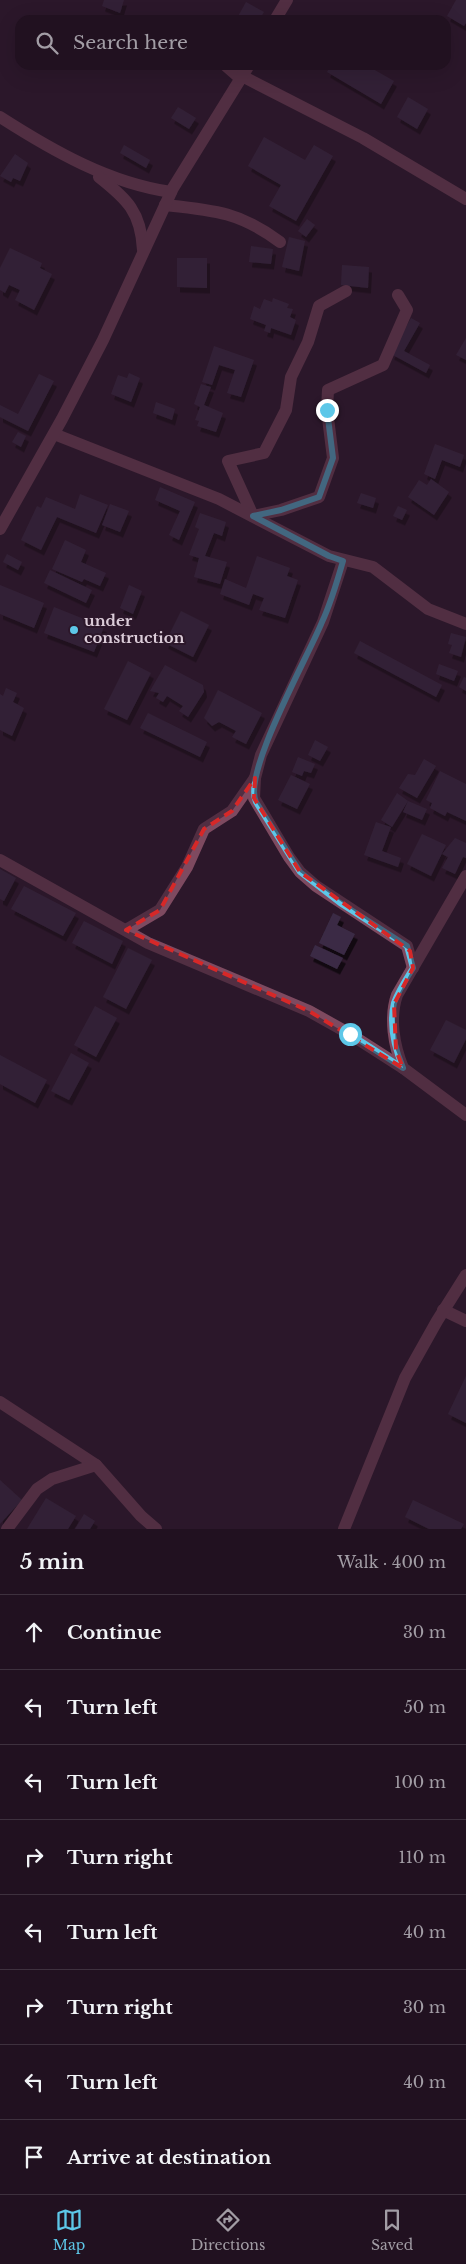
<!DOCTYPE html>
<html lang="en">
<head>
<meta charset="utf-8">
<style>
	:root { --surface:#211120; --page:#2d1f2d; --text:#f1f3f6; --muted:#a29da5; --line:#3e313e; --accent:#5dc7e8 }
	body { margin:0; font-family:"Libre Baskerville",serif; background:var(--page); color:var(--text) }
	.stop { position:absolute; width:15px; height:15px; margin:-11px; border:4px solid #5dc7e8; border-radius:50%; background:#fff }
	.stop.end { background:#5dc7e8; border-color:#fff; box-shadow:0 1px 5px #0008 }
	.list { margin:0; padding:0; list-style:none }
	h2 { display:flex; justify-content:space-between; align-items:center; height:65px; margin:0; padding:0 20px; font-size:21px }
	h2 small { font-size:16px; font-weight:400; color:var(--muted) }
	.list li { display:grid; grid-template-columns:32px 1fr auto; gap:15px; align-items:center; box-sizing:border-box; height:75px; padding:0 20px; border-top:1px solid var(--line) }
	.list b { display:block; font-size:19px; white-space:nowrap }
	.list em { font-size:16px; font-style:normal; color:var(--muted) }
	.icon { flex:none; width:28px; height:28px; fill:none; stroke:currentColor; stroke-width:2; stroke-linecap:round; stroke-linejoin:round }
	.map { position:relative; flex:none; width:466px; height:1529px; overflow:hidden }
	.search { position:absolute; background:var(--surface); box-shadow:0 5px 20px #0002; left:15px; right:15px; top:15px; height:55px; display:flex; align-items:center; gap:12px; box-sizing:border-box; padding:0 18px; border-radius:15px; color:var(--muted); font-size:19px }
	.sheet { height:665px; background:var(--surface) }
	nav { display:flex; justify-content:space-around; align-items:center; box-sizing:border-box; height:70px; border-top:1px solid var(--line); background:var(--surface); font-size:14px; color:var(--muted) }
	nav a { display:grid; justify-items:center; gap:2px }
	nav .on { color:var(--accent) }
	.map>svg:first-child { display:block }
	.building { fill:#3a2c45; filter:url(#shadow) }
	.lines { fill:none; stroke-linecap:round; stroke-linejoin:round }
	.minor { stroke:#7e4a60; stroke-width:12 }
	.route { stroke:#5dc7e8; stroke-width:6 }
	.marked { fill:none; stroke:#d62828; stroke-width:4; stroke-dasharray:10 6; stroke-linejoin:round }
	.poi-dot { fill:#5dc7e8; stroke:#2c172a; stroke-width:2 }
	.labels { text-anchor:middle; stroke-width:4; stroke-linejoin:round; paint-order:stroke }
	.poi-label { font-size:15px; font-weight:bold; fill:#dbccd8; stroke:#2c172a; text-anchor:start }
</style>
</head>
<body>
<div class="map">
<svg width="466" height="1529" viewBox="0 0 466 1529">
	<defs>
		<filter id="shadow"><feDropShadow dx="3" dy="5.5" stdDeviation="0" flood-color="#0009"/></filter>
	</defs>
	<rect width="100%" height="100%" fill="#2c172a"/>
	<!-- building -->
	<g class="building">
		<path d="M104 0H124L120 13 102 6Z"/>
		<path d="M456 0H466V23L464 26 447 16Z"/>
		<path d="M246 2 264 12 259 20H236Z"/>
		<path d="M331 65H366L394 81 381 104 327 72Z"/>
		<path d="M408 97 428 109 417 129 397 117Z"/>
		<path d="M178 107 196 118 189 129 171 118Z"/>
		<path d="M264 137 305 160 314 145 333 156 296 221 269 206 281 185 248 166Z"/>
		<path d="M124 145 150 160 146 168 120 153Z"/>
		<path d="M15 154 28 163 20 181 13 178 11 182 0 176Z"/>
		<path d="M307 219 315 225 306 237 298 231Z"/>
		<path d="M289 237 305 241 299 271 282 267Z"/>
		<path d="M251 246 273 249 271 264 249 262Z"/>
		<path d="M10 248 42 263 40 268 52 274 34 310 15 300 20 290 9 285 5 293 0 290V268Z"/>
		<path d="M177 258H207V288L177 287Z"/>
		<path d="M342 265 369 267 368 288 341 285Z"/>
		<path d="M273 298 289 304 287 308 293 309 290 317 296 320 291 335 271 328 270 333 264 331 266 325 250 319 254 306 260 309 264 299 272 302Z"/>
		<path d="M411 318 420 323 404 351 430 365 426 373 391 354Z"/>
		<path d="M466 338V360L456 355Z"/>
		<path d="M214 346 254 360 241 397 227 393 235 370 219 365 212 385 202 382Z"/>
		<path d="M129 373 140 378 131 402 111 394 118 375 127 378Z"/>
		<path d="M39 374 54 381 28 431 0 417V405L18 414Z"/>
		<path d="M201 384 211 387 204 405 223 413 216 432 197 426 199 421 195 420 200 407 194 404Z"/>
		<path d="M156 402 175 409 172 420 153 413Z"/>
		<path d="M18 432 26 436 21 447 12 442Z"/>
		<path d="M435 444 464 455 460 467 442 460 435 479 424 474Z"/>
		<path d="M431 479 449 492 434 515 408 497 419 480 427 485Z"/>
		<path d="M160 487 195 502 179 540 169 535 180 511 155 500Z"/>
		<path d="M361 493 376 498 373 508 357 503Z"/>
		<path d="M80 494 108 505 96 533 57 517 41 550 21 540 37 506 41 508 46 497 75 509Z"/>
		<path d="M110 504 129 511 120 532 102 525Z"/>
		<path d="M398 506 407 510 402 520 393 516Z"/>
		<path d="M200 513 226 522 222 536 214 533 205 556 227 562 220 584 194 577 199 558 189 555 199 529 195 527Z"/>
		<path d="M65 540 86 550 81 562 106 573 100 586 84 579 82 582 52 569Z"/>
		<path d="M7 554 22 562 18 570 3 562Z"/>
		<path d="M257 556 290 568 287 576 298 580 285 618 259 610 264 598 253 594 249 605 220 594 225 579 246 588Z"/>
		<path d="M50 570 92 590 86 603 44 583Z"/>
		<path d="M0 585 44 603 34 628 0 614Z"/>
		<path d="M129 585 142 591 133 614 120 608Z"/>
		<path d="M54 607 104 627 94 652 44 633Z"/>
		<path d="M181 611 209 625 193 657 165 643Z"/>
		<path d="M451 633 466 637 461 657 449 653 452 645 448 644Z"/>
		<path d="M360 641 442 685 436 697 354 653Z"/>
		<path d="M128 661 151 673 127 720 104 709Z"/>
		<path d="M439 664 458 671 454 681 436 674Z"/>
		<path d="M165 665 203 685 204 692 188 717 179 711 183 706 167 696 163 702 156 698 159 693 150 691Z"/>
		<path d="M464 677 466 678V691L459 687Z"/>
		<path d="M6 688 17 693 13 702 24 708 12 736 0 730V694L3 696Z"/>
		<path d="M218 690 262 713 246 744 232 737 236 731 219 722 212 726 204 718Z"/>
		<path d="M148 713 207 742 200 757 140 728Z"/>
		<path d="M315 740 328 747 320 761 308 755Z"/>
		<path d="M298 757 315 764 311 773 304 771 302 776 292 772Z"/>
		<path d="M424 759 436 766 417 798 399 788 408 774 415 775Z"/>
		<path d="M440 771 466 784V821L447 812 445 816 430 808 432 803 426 800Z"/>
		<path d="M291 775 310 784 297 809 278 800Z"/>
		<path d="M397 793 408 801 392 827 381 820Z"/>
		<path d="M408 801 427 809 422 820 403 812Z"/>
		<path d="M376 822 391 827 382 851 401 858 398 867 364 855Z"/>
		<path d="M422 834 446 845 431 876 407 864Z"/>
		<path d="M455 838 466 843V858L463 857 455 874 442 868 448 857 442 854Z"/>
		<path d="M0 869 16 878 4 901 0 899Z"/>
		<path d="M24 886 76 913 63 936 11 909Z"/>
		<path d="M333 913 341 917 337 925 355 934 344 955 319 943Z"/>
		<path d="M84 921 123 941 112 964 72 943Z"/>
		<path d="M315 945 343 958 337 969 310 956Z"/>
		<path d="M128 948 152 960 126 1009 103 997Z"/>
		<path d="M95 1006 117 1018 96 1057 74 1045Z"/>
		<path d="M446 1020 466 1030V1039L454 1063 430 1050Z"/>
		<path d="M71 1053 89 1063 69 1100 51 1091Z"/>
		<path d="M0 1055 47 1080 35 1103 0 1084Z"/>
		<path d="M466 1376V1423L448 1414Z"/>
		<path d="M0 1480 22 1500 0 1524Z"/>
		<path d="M46 1498 76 1516 68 1529H27Z"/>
		<path d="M413 1500 464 1524 461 1529H429L405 1517Z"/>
		<path d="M84 1514 95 1521 90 1529H75Z"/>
	</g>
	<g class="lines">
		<!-- minor -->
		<g class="minor">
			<path d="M275 20 287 0"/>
			<path d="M225 65 241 79"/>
			<path d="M242 76 363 138 466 199"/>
			<path d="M0 117C53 151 109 183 171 192"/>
			<path d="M99 177C127 199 141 212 143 250"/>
			<path d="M165 205C213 210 240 212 280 242"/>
			<path d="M346 291 319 306 308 342 291 377 286 410 264 453 228 461 253 516 281 510 319 497 333 458 327 410 328 390 383 365 407 310 398 295"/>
			<path d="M54 434 219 499 329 556 373 567 428 609 466 624"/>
			<path d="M0 529 62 419 103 340 173 188 249 65"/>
			<path d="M343 561 323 622 261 755 255 778 254 798 289 857 300 872 316 886 407 946 413 968"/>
			<path d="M0 860 148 943 309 1011 350 1034 403 1068 466 1115"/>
			<path d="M126 930 160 910 187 867 204 829 232 811 255 778"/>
			<path d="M403 1068C394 1046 389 1018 397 995L466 876"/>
			<path d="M443 1310 466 1321"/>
			<path d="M0 1402 96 1465 141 1516 156 1529"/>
			<path d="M7 1529 37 1489 52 1479 96 1465"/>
			<path d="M344 1529 405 1378 437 1321 466 1275"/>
		</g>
	</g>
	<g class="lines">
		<!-- route -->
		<path class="route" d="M327 410 333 458 319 497 281 510 253 516 329 556 343 561C337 582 331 603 322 622 309 655 242 773 256 802L300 872 340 903 407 946 413 968C406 979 398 991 394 1003 389 1024 395 1049 403 1068L350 1034"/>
	</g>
	<!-- marked area -->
	<path d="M0 0H466V1529H0ZM255 778 254 798 300 872 410 951 413 968 394 1004 396 1050 403 1068 309 1011 126 930 160 910 204 829 232 811Z" fill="#2c172a" fill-opacity=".55" fill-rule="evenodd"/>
	<path class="marked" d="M255 778 254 798 300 872 410 951 413 968 394 1004 396 1050 403 1068 309 1011 126 930 160 910 204 829 232 811Z"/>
	<!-- markers -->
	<circle class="poi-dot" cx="74" cy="630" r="5"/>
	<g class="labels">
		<!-- poi labels -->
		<g class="poi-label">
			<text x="84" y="626">under<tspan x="84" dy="17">construction</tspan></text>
		</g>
	</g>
</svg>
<div class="stop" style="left:350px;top:1034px"></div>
<div class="stop end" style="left:327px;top:410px"></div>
<div class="search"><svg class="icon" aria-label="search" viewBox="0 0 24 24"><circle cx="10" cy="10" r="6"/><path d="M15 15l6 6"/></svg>Search here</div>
</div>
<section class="sheet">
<h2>5 min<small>Walk · 400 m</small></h2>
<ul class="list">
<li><svg class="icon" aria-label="ahead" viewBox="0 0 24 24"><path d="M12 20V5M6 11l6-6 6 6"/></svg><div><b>Continue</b></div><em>30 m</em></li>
<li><svg class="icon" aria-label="left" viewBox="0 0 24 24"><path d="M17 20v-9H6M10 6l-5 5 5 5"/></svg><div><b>Turn left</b></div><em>50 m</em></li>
<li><svg class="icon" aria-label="left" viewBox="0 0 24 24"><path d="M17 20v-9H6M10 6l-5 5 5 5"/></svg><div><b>Turn left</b></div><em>100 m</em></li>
<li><svg class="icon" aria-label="right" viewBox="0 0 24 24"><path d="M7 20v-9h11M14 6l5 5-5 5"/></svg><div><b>Turn right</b></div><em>110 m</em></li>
<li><svg class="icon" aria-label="left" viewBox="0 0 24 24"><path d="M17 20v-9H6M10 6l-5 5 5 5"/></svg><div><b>Turn left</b></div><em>40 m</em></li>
<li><svg class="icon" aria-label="right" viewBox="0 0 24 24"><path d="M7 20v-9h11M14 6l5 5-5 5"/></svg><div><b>Turn right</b></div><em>30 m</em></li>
<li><svg class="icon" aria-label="left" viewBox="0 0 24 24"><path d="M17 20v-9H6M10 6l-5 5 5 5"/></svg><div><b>Turn left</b></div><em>40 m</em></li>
<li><svg class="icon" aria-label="arrive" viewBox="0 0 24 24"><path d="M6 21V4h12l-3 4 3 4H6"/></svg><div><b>Arrive at destination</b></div></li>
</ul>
</section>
<nav>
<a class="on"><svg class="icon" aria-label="map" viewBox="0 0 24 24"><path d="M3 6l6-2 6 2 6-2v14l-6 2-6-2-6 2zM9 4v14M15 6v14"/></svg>Map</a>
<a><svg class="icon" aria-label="directions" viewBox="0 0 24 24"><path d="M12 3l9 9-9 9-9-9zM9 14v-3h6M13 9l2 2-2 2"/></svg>Directions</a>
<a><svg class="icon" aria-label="saved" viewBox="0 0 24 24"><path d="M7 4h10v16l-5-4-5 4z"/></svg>Saved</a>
</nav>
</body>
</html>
